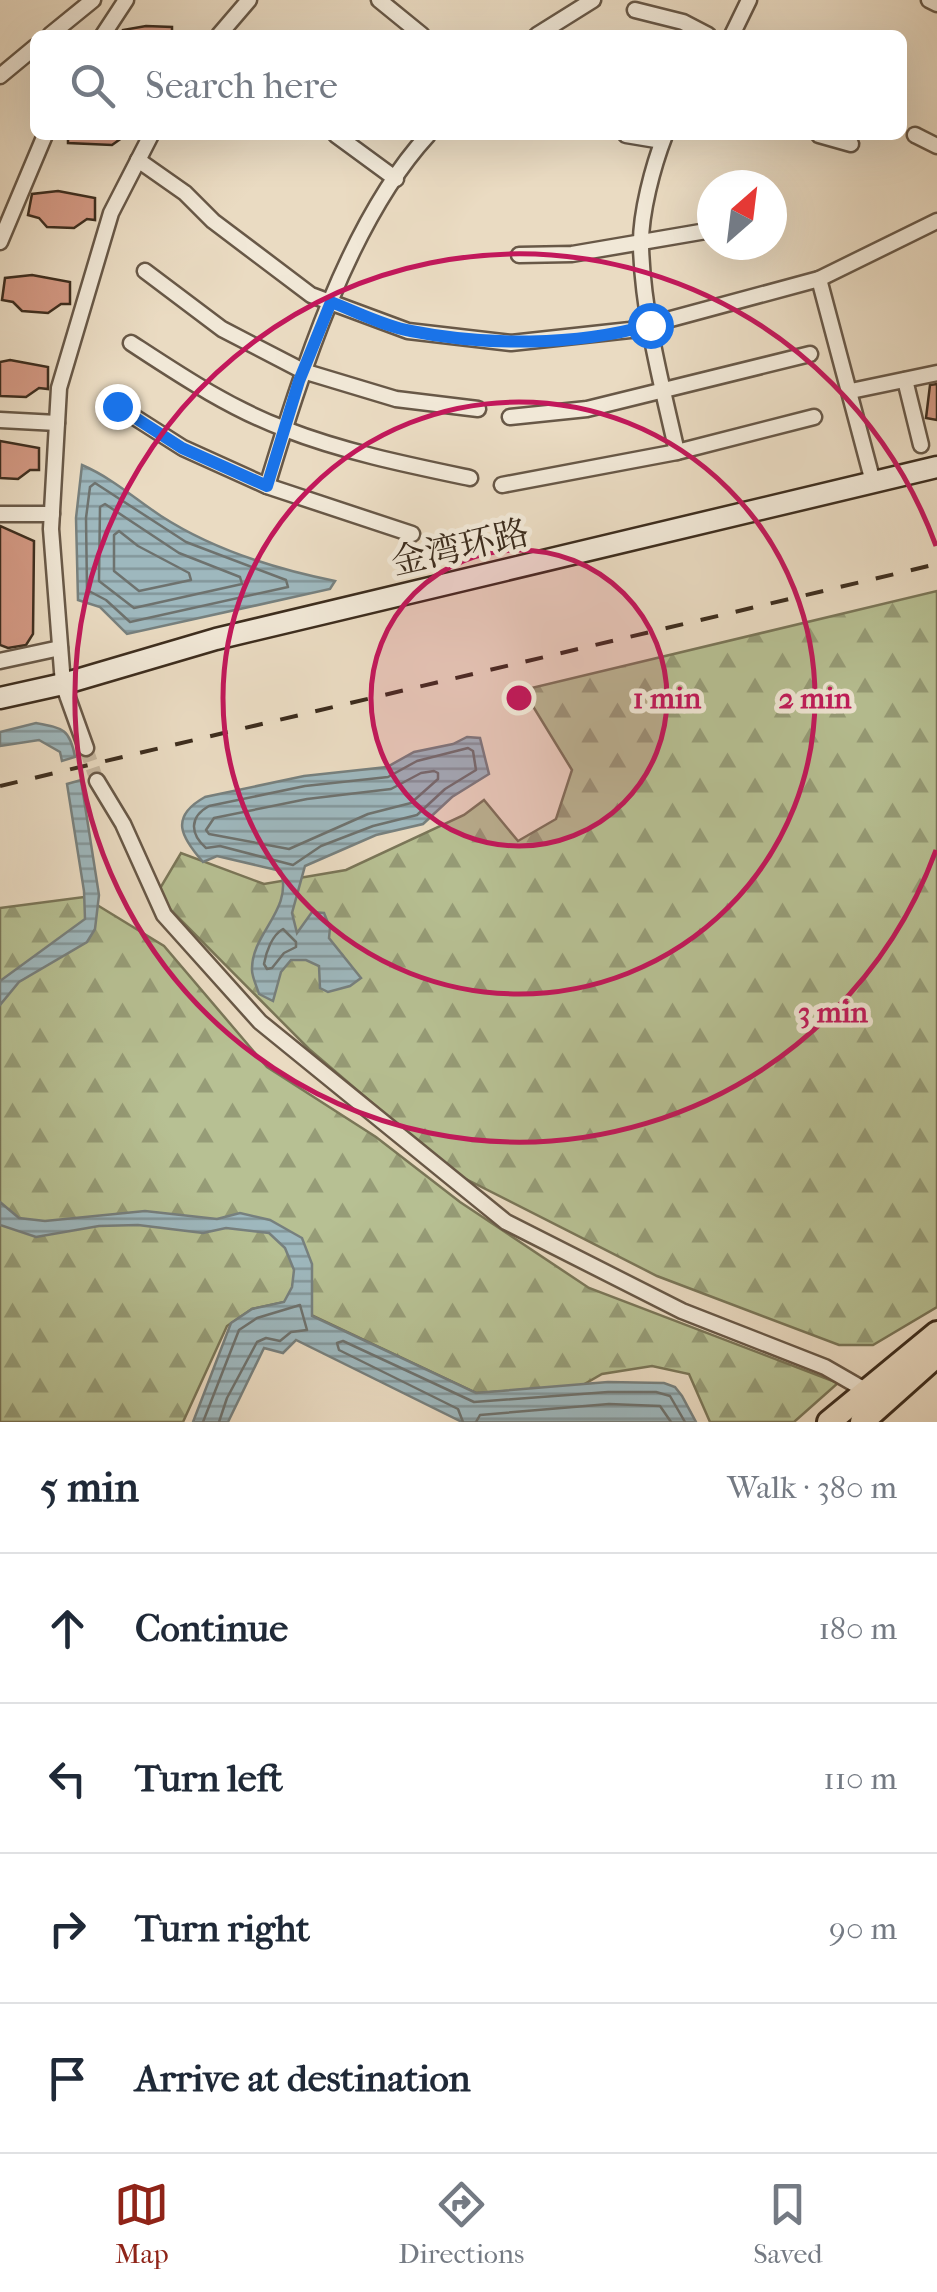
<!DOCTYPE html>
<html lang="en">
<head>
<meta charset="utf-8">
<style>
	:root { --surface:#fff; --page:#f6f6f7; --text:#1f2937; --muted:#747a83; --line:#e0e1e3; --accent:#8f2418 }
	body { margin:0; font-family:"IM FELL French Canon","Noto Serif SC",serif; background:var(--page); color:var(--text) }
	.compass { position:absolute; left:697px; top:170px; width:90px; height:90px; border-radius:50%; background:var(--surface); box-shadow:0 10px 40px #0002; rotate:28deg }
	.stop { position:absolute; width:30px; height:30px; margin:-22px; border:8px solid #1a73e8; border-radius:50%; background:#fff }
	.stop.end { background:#1a73e8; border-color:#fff; box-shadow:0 2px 10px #0008 }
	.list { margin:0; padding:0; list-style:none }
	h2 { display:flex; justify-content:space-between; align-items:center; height:130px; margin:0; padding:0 40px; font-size:42px }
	h2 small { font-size:32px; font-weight:400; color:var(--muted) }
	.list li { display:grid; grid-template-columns:65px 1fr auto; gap:30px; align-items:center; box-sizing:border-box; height:150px; padding:0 40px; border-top:2px solid var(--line) }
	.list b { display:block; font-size:38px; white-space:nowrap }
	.list em { font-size:32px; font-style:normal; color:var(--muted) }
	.icon { flex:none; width:55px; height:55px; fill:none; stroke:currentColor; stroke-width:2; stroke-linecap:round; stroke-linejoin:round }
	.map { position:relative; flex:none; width:937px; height:1422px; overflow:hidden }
	.search { position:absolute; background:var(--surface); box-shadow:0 10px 40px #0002; left:30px; right:30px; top:30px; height:110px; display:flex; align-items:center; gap:25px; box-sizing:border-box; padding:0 35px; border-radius:15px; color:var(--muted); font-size:38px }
	.sheet { height:730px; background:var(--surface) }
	nav { display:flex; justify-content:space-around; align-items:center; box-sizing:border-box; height:140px; border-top:2px solid var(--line); background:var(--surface); font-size:28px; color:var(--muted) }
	nav a { display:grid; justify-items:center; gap:5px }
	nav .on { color:var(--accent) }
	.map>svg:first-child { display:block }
	.forest { fill:url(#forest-firs); stroke:#7a7658; stroke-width:2.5 }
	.water { fill:url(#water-rules); stroke:#77807e; stroke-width:2.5 }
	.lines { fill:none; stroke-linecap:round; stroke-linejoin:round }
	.shore { stroke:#6e726e; stroke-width:2.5 }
	.building { fill:#d49984; stroke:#3d2d1e; stroke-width:2.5 }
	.minor-tunnel { stroke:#c7b8a1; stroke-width:14; stroke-dasharray:14 7; stroke-linecap:butt }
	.minor-casing { stroke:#685847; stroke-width:19 }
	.secondary-casing { stroke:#3d2d1e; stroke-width:25 }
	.primary-casing { stroke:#3d2d1e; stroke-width:28 }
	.minor { stroke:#f1e8d7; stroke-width:14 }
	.secondary { stroke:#f1e8d7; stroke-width:20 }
	.primary { stroke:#eadbc2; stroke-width:22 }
	.rail { stroke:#3d2d1e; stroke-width:4; stroke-dasharray:18 18; stroke-linecap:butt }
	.route { stroke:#1a73e8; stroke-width:12 }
	.ring { fill:none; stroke:#c2185b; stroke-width:5 }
	.labels { text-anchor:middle; stroke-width:10; stroke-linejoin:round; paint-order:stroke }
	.street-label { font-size:35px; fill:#3d2d1e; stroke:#f1e8d7 }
	.centre { fill:#c2185b; stroke:#f1e8d7; stroke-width:5 }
	.ring-label { font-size:30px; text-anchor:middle; font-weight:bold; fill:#c2185b; stroke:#f1e8d7; stroke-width:10; stroke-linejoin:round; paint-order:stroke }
</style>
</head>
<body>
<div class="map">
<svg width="937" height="1422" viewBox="0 0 937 1422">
	<defs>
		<pattern id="forest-firs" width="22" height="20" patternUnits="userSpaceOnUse" patternTransform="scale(2.5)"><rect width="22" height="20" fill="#b7c093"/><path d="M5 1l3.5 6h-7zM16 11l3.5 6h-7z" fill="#969c77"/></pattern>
		<pattern id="water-rules" width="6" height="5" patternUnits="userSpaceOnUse" patternTransform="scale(2.5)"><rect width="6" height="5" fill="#9eb8be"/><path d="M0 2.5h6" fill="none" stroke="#82969a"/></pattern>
	</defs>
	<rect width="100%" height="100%" fill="#eadbc2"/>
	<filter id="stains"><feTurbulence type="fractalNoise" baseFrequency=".002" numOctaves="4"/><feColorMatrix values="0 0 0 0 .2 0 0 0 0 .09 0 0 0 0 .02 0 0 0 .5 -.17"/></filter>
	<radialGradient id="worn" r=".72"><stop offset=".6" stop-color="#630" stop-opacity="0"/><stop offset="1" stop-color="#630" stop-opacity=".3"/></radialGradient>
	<!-- forest -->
	<g class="forest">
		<path d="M937 591V1307L873 1345H839L657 1276 454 1173 309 1049 156 895 181 853 264 884 346 870 464 815 484 800 518 841 556 819 572 770 523 690Z"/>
		<path d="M84 897 164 946 267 1067 376 1137 460 1202 589 1288 838 1383 794 1422H710L689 1374 652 1366 602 1374 581 1386 476 1393 284 1302 252 1309 227 1326 183 1422H0V908Z"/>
	</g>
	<!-- water -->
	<g class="water">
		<path d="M82 465C112 478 134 498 161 516 212 549 275 569 335 581L330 589 127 634 100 607 78 600 76 518Z"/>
		<path d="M36 723C63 728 70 729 75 757L62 761 60 752 39 740 0 746V732Z"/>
		<path d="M467 737 480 738 489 774 452 797 423 824 376 835 305 866 292 913 297 933 312 912 324 913 330 928 329 938 361 978 350 986 328 992 320 988 319 966 306 960H291L281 972 273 1001 259 994C257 987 252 977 252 970 251 933 293 911 281 871L217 856 203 862C181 837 169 817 205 797L304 776 387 767 414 752 453 744Z"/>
		<path d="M81 780 99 895 95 929 87 942 19 982 0 1005V981L85 919 84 891 67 784Z"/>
		<path d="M0 1202 19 1218 45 1221 145 1211 217 1219 240 1213 270 1220 302 1238 312 1264V1316L476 1393 608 1382 664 1383 675 1387 682 1396 696 1422H462L296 1340 283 1353 264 1348 228 1422H193L231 1323 252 1309 284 1302 292 1287 294 1270 285 1248 269 1233 226 1228 203 1233 138 1225 99 1226 36 1237 0 1225Z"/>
	</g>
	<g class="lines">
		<!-- shore -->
		<g class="shore">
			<path d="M95 483 186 542 286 580 288 587 130 622 106 600 87 590 86 518 90 487Z"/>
			<path d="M105 504 179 553 240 577 242 584 134 608 99 581 100 507Z"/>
			<path d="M119 531 138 546 189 573 191 580 139 591 114 571V535Z"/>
			<path d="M468 748 473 751 476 770 445 789 417 815 373 826 321 846 293 865 220 846 206 848C190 834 189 817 209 806L305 786 388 777 417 761Z"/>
			<path d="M434 771 438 773V779L411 803 368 814 289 849 209 834 206 830 214 818 307 799 391 789 421 773Z"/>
			<path d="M283 929 296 942V947L284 953 272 968 267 969 264 964C266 952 272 935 283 929Z"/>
			<path d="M203 1422 239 1330 257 1318 300 1305 307 1330 291 1332 280 1341 266 1338 257 1342 227 1398 219 1422"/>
			<path d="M463 1422 458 1409 339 1350 337 1343 343 1341 474 1402 608 1392H656L670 1396 685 1422"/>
			<path d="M476 1422 480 1415 609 1404 660 1406 671 1422"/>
		</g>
	</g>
	<!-- building -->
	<g class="building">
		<path d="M146 26 172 27V35H123V30Z"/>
		<path d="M68 135H126L112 145 68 143Z"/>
		<path d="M58 191 95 198V220L87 219 74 228 47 227 39 218 28 215 32 194Z"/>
		<path d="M32 275 70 282V304H61L48 313 22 311 13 302 2 300 5 278Z"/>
		<path d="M10 360 48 367V389L39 388 26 397 0 396V362Z"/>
		<path d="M937 384V420L926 418 930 385Z"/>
		<path d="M0 441 39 448V470H30L18 479 0 478Z"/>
		<path d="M0 526 34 541 33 634 26 645 8 648 0 645Z"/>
	</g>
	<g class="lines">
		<!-- minor-tunnel -->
		<path class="minor-tunnel" d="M86 748 97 781"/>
		<defs>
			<g id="minor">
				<path d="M379 0 422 35"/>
				<path d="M929 0 937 4"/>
				<path d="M635 10 683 22 708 35"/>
				<path d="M50 35 93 0"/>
				<path d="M103 35 126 0"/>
				<path d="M219 35 249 0"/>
				<path d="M537 35 593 0"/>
				<path d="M732 35 749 0"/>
				<path d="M0 76 35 47"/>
				<path d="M336 135 396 179"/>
				<path d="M626 135 662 141"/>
				<path d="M665 135C653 166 640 214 641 247 643 316 662 385 677 452"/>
				<path d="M819 135 851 144"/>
				<path d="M915 135 937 146"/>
				<path d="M138 160 185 193 213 221 311 295 408 331 511 343 630 330 819 279 937 221"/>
				<path d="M0 242 45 135"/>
				<path d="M519 255 572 254 712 230"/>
				<path d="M145 271 222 329 303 371 396 399 478 409"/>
				<path d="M819 279 873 482"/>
				<path d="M131 343C180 375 229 408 285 429 344 452 408 465 470 478"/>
				<path d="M905 380 921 445"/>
				<path d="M851 391 937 373"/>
				<path d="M117 406 183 448 267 486 412 534"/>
				<path d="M510 417 587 409 810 354"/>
				<path d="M0 420 57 423"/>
				<path d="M502 485 677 452 814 417"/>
				<path d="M267 486C301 374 348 222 428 135"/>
				<path d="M0 514H52"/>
				<path d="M0 661 60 648"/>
				<path d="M86 748 63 684 51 529 59 388 111 213 151 135"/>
				<path d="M97 781 123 824 164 915 260 1022 506 1222 682 1311 825 1367 865 1390"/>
			</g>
			<path id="secondary" d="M0 698 63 684 216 639 937 467"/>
			<g id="primary">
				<path d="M829 1422 937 1333"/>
				<path d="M862 1422 937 1355"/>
			</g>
		</defs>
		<!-- minor casing -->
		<use href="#minor" class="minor-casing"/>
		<!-- secondary casing -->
		<use href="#secondary" class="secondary-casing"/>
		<!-- primary casing -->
		<use href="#primary" class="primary-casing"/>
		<!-- minor -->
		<use href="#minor" class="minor"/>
		<!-- secondary -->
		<use href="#secondary" class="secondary"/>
		<!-- primary -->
		<use href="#primary" class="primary"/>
		<!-- rail -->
		<path class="rail" d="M0 786 937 564"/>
	</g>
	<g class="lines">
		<!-- route -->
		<path class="route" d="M117 406 182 448 267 486 299 381 331 302C357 312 384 326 411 331 486 346 575 346 650 325"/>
	</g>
	<!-- distance rings -->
	<circle cx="519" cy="698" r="148" fill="#c2185b" fill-opacity=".12"/>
	<g class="ring">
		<circle cx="519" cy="698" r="148"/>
		<circle cx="519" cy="698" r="296"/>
		<path d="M936 850A444 444 0 1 1 936 546"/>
	</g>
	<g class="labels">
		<!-- street labels -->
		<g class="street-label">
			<text transform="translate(460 547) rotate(-13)" y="12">金湾环路</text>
		</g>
	</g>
	<circle cx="519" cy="698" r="15" class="centre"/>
	<g class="ring-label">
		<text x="667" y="708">1 min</text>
		<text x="815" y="708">2 min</text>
		<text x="833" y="1022">3 min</text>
	</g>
	<rect width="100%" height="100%" filter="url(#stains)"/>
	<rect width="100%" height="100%" fill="url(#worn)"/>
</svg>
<svg class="compass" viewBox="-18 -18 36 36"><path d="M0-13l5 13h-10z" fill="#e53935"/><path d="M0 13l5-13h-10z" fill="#747a83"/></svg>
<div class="stop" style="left:650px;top:325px"></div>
<div class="stop end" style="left:117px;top:406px"></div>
<div class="search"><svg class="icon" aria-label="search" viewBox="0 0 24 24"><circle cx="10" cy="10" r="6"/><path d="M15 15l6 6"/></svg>Search here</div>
</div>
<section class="sheet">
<h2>5 min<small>Walk · 380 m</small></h2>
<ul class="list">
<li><svg class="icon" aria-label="ahead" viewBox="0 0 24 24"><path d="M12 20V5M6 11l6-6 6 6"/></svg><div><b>Continue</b></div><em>180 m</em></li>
<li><svg class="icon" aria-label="left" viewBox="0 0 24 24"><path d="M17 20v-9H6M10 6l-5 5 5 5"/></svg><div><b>Turn left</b></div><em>110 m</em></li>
<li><svg class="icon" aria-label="right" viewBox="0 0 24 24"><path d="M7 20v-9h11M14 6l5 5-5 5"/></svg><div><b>Turn right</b></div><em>90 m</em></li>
<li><svg class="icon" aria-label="arrive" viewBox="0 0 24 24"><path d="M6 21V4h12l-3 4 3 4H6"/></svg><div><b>Arrive at destination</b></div></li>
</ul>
</section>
<nav>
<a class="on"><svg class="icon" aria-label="map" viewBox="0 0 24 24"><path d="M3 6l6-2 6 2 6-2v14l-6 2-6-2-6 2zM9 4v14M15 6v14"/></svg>Map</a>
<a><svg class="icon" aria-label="directions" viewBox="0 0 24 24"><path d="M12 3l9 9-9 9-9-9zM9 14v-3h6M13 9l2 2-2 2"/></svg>Directions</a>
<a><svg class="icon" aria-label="saved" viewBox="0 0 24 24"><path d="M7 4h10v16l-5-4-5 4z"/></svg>Saved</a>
</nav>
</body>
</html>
